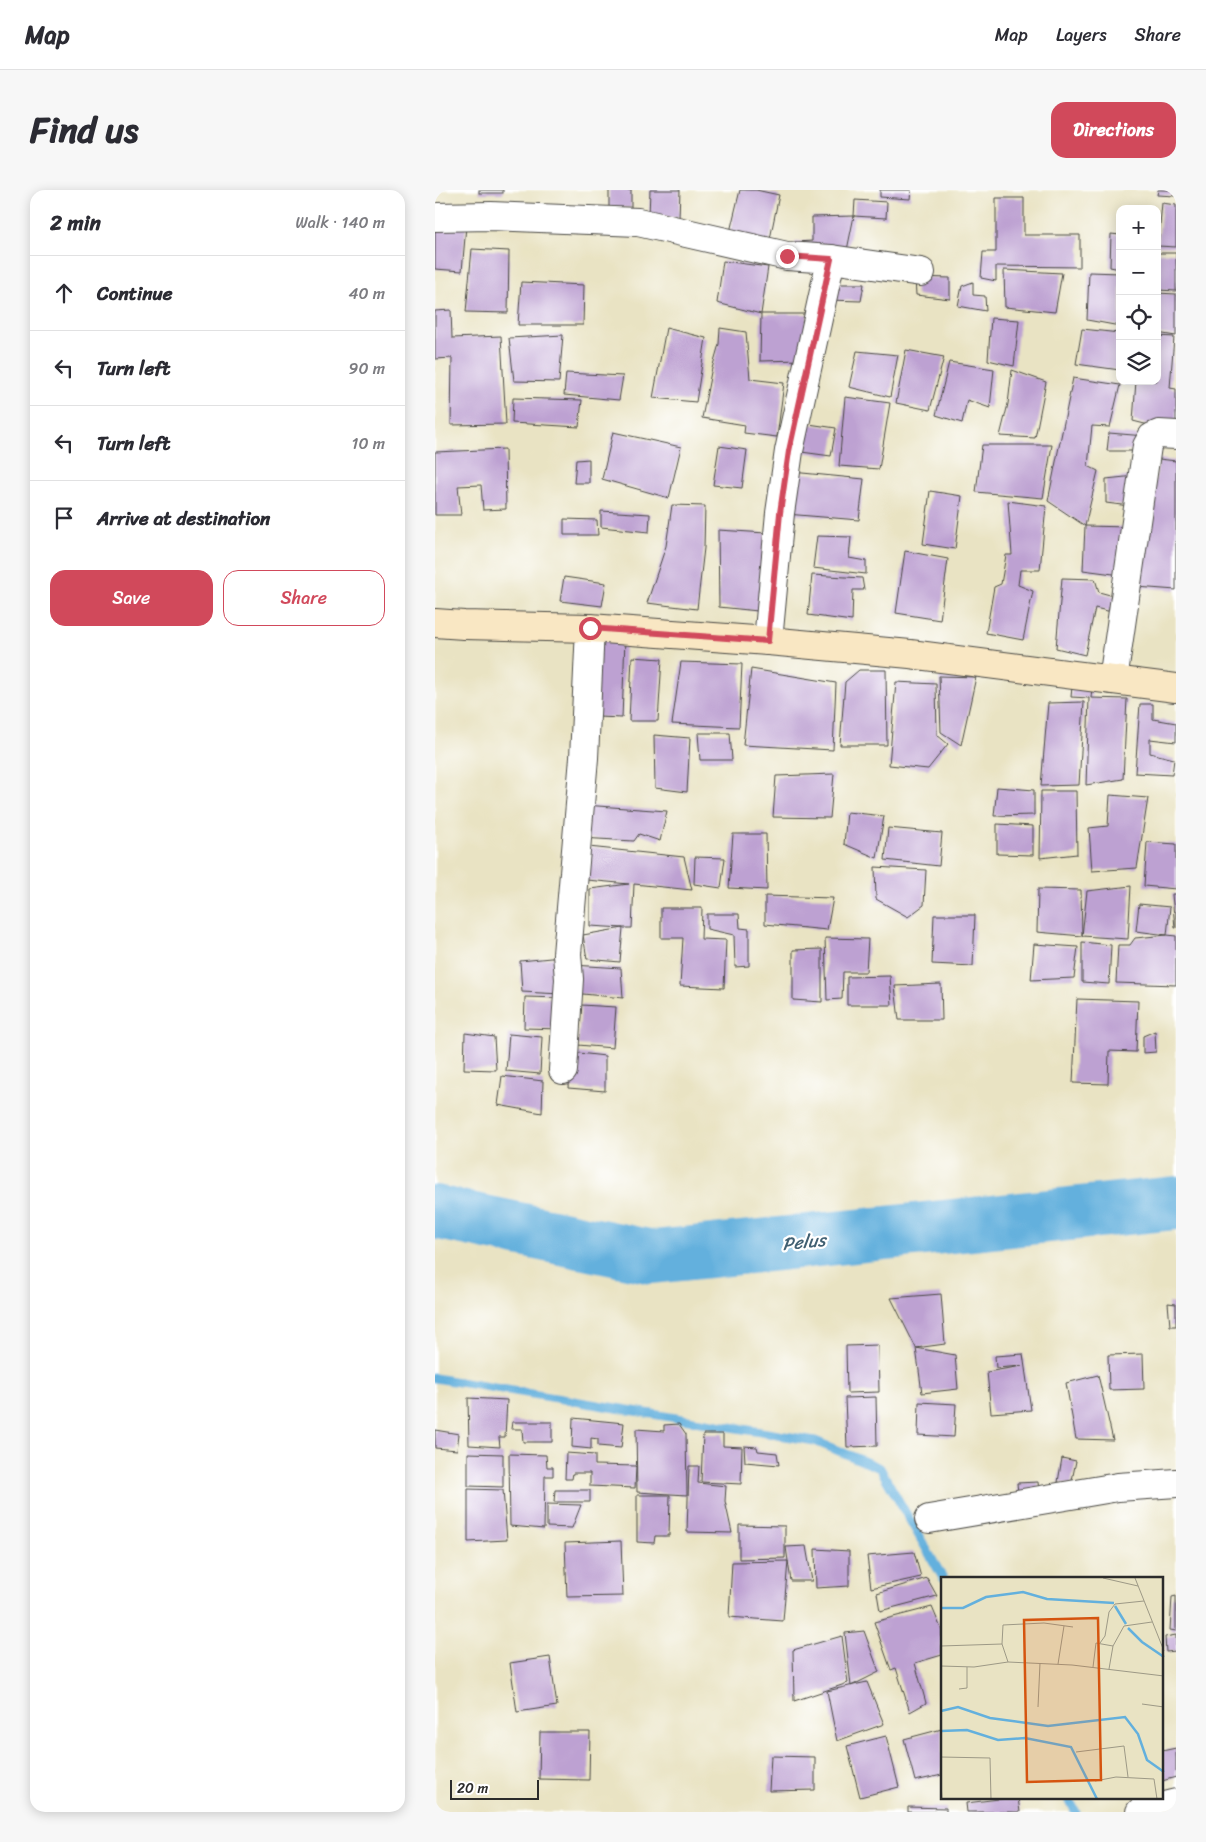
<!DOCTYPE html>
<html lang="en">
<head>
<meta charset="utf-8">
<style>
	:root { --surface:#fff; --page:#f7f7f7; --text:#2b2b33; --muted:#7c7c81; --line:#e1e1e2; --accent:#d1495b }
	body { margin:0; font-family:Sriracha,sans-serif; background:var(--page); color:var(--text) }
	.controls { position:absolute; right:15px; top:15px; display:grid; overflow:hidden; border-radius:10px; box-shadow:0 2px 12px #0003 }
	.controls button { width:45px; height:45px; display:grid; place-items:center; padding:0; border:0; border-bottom:1px solid var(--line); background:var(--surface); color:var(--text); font:25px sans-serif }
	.scale { position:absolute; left:15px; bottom:12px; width:89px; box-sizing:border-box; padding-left:5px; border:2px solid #2b2b2b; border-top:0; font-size:14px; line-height:18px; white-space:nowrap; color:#2b2b2b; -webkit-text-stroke:4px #fff; paint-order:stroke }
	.stop { position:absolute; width:15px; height:15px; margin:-11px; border:4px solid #d1495b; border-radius:50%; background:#fff }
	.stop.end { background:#d1495b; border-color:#fff; box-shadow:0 1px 5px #0008 }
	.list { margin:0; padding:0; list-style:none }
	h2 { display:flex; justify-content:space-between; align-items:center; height:65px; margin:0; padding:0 20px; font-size:21px }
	h2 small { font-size:16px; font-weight:400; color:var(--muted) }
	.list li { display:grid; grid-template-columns:32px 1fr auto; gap:15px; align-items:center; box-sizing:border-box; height:75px; padding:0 20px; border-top:1px solid var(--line) }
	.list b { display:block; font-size:19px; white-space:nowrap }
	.list em { font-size:16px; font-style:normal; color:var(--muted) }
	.actions { display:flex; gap:10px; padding:15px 20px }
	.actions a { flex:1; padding:11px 0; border:1px solid var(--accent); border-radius:15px; text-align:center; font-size:18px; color:var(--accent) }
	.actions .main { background:var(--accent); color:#fff }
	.icon { flex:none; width:28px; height:28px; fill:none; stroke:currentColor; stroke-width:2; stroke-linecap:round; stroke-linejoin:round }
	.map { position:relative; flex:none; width:741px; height:1622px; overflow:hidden; border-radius:15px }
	header { display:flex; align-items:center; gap:30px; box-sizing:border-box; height:70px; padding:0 25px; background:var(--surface); border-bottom:1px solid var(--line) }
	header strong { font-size:24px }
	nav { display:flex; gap:28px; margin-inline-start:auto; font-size:18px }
	.intro { display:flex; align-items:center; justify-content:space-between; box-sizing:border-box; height:120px; padding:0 30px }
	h1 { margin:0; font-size:35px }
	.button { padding:12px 22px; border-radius:15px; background:var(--accent); color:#fff; font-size:18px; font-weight:700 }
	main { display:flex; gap:30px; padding:0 30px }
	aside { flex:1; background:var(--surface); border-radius:15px; box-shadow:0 2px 12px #0003 }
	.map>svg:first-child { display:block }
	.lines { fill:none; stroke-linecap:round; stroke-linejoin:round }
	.stream { stroke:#63b0dd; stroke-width:9 }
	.river { stroke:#63b0dd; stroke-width:54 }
	.building { fill:#bda1d2 }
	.street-casing { stroke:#484742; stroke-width:30 }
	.secondary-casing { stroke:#484742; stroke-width:30 }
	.street { stroke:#fff; stroke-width:28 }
	.secondary { stroke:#f9e7c3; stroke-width:28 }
	.route { stroke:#d1495b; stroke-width:6 }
	.labels { text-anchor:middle; stroke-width:4.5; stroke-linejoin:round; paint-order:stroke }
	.water-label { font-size:18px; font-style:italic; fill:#416072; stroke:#fff }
	.inset-river { fill:none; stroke:#63b0dd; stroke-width:2.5 }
	.inset-road { fill:none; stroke:#9d9986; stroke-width:1 }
	.view { fill:#d5540f; fill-opacity:0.15; stroke:#d5540f; stroke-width:2.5 }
	.inset-edge { fill:none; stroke:#2b2b2b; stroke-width:2.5 }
</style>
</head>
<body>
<header>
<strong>Map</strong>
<nav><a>Map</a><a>Layers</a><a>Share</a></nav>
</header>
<div class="intro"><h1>Find us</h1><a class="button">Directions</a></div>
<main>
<aside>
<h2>2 min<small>Walk · 140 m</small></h2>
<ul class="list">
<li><svg class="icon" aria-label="ahead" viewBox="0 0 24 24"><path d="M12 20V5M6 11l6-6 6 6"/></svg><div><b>Continue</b></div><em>40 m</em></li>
<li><svg class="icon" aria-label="left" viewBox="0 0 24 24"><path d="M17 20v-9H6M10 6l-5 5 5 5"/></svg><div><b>Turn left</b></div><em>90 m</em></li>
<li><svg class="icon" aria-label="left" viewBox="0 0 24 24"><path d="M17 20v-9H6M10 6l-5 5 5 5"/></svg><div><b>Turn left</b></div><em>10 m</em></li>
<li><svg class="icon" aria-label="arrive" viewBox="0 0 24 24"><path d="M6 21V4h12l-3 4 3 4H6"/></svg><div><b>Arrive at destination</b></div></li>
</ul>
<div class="actions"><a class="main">Save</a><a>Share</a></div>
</aside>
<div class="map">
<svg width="741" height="1622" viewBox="0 0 741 1622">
	<rect width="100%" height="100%" fill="#fff"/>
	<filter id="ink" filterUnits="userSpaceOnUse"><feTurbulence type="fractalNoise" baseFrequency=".02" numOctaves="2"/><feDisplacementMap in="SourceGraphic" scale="10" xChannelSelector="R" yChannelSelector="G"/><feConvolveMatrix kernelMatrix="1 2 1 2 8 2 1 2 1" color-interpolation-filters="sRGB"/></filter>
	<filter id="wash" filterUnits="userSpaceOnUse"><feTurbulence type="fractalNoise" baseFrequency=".0096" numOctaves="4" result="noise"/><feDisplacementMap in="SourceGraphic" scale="20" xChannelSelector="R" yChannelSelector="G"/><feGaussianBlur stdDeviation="1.12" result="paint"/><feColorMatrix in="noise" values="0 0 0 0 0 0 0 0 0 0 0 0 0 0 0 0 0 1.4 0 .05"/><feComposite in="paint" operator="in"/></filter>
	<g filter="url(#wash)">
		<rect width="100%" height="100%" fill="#e9e3c3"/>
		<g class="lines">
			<!-- stream -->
			<g class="stream">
				<path d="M0 1188 380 1251 445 1278 508 1388"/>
				<path d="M633 1608 641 1622"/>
			</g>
			<!-- river -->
			<path class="river" d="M0 1022 218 1067 741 1013"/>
		</g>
		<g id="blocks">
			<!-- building -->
			<g class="building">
				<rect x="44" y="0" width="24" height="3"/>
				<path d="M174 0H196V18L174 17Z"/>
				<path d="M215 0H245L244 28 214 26Z"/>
				<path d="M305 0H321L344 5 334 54 294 46Z"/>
				<path d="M445 0H476L475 9 445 7Z"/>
				<path d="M723 0H741V6L722 5Z"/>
				<path d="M561 8H589V45H645V77L561 76V91L546 88 548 62H561Z"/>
				<path d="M420 10 452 12 451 28 419 26Z"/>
				<path d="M727 13 741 15V57L723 56Z"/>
				<path d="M419 26 411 65 362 63 360 52 377 51V27Z"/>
				<path d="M0 36H31L27 81 0 79Z"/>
				<path d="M676 44 685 45V79L675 77Z"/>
				<path d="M37 59 74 61 73 123 31 122Z"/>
				<path d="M722 63H741V101L723 100Z"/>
				<path d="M288 71 333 77 326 124 282 113Z"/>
				<path d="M569 80 627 83 620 122 570 117Z"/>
				<path d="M654 82 685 83V136L652 130Z"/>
				<path d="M480 87 515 88V109L481 105Z"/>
				<path d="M86 92 149 95 148 135H83Z"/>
				<path d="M538 92V105L550 106 551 121 523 116 527 96Z"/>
				<path d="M397 94H429L426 111 392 110Z"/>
				<path d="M722 103 741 104V146L722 143Z"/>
				<path d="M16 120 17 148 66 146 71 234 16 235 17 168 0 169V121Z"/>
				<path d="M326 124H373L367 170 325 171Z"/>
				<path d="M556 128 584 130 579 176 553 170Z"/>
				<path d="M231 138 271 148 261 212 218 208Z"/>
				<path d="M285 138 311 142 315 189 349 193 342 247 309 243 310 235 267 228 276 182 284 154Z"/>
				<path d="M647 139 685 143V180L641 174Z"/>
				<path d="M128 145 124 192 79 191 74 148Z"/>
				<path d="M722 146 739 147 735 198 741 199V242L698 231 701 191H722Z"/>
				<path d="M471 160 509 167 495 220 461 213Z"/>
				<path d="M422 161 463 165 455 207 414 197Z"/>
				<path d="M514 172 559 179 555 218 532 210 527 233 501 225Z"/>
				<path d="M577 180 611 192 600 248 565 246 573 214Z"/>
				<path d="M131 183 188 186 184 210 129 205Z"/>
				<path d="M638 188 685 195 675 237 657 236 653 276 663 281 650 336 613 311Z"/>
				<path d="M410 207 455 213 444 279 404 276Z"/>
				<path d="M78 208 147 210 144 237 77 233Z"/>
				<path d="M367 233 401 238 396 266 359 261Z"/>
				<path d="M178 242 246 257 234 308 167 289Z"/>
				<path d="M674 243 710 246 708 261H672Z"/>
				<path d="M547 255H617L608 308 541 302Z"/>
				<path d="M284 256 312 260 307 298 278 295Z"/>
				<path d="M70 259 71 319 48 320 46 295 23 296 26 325H0V262Z"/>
				<path d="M154 269V293H139L141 270Z"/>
				<path d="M724 269 741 271V400L702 397Z"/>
				<path d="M357 282 429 289 424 330 351 324Z"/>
				<path d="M700 286 702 317 671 313V289Z"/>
				<path d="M495 301 527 306 520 359 488 354Z"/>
				<path d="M573 311 611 316 605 380H585L583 395 598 401 588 450 551 443 559 397 566 394 571 365H577Z"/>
				<path d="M237 315 270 316 269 358 262 419 212 413 231 356Z"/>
				<path d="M166 321 215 324 214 342 166 337Z"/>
				<path d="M129 329 162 330 163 345H129Z"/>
				<path d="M650 336 694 337 686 385 648 380Z"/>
				<path d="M283 340 331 343 323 421 284 417Z"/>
				<path d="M382 346 416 347 414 368 431 371V384L378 378Z"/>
				<path d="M470 361 513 369 505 430 461 423Z"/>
				<path d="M377 385 427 388 429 400H418L417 431 373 425Z"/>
				<path d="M129 387 171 393 167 416 125 411Z"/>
				<path d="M627 388 660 389 664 402 686 408 685 424 660 418 650 465 621 458Z"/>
				<path d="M158 446 190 449 187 528 163 527Z"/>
				<path d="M197 467 227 469 223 531H194Z"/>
				<path d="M246 472 307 474 304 537 237 534Z"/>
				<path d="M316 479 401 493 398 560 308 555Z"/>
				<path d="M424 480H451L452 555H405L410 492Z"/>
				<path d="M504 486 541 487 526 555 506 542Z"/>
				<path d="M461 492 501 494 502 545 513 554 493 579 454 575Z"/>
				<path d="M637 497H657L656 508 692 509 688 589 651 595 654 508 636 507Z"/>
				<path d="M649 512 644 595 606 596 613 513Z"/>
				<path d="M705 514H718V529L741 533V552L715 549V563L739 569 737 585 700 583Z"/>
				<path d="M263 543H295L297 570H265Z"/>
				<path d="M219 545 255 548 252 602 220 598Z"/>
				<path d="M399 584 395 628 338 627 341 586Z"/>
				<path d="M562 597 599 600V625L559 626Z"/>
				<path d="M606 601H641L642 664 605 668Z"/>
				<path d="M675 605 713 608 702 678 657 681 654 638 673 636Z"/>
				<path d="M149 615 232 621 225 651 204 644 199 651 145 648Z"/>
				<path d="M412 622 449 626 442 668 409 654Z"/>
				<path d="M562 634 598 636V665L562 664Z"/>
				<path d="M453 638 507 643 504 676 450 670Z"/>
				<path d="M298 644H331L332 700 294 698Z"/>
				<path d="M712 652 741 654V699L709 696Z"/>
				<path d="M144 656 249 667 257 700 199 694 197 738H188L185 772 152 769 148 745 188 738 155 736V699L194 694 141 689Z"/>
				<path d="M260 667 290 668 286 698 259 694Z"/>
				<path d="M440 677 491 680 489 715 473 727 441 709Z"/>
				<path d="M696 696 693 749 647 746 652 701Z"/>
				<path d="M603 699 646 700 647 746 602 742Z"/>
				<path d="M737 704H741V738H740Z"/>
				<path d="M330 706 398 708 392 740 330 734Z"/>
				<path d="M704 714 735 717 732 745 701 741Z"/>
				<path d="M226 718H267L266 749 291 750 289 798 245 796 248 748H226Z"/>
				<path d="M272 724H304L305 738 314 739V776L300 777 299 745 272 739Z"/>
				<path d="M499 725H540L538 776 497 774Z"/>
				<path d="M732 745 741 746V795L681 793 683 755H695L700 748Z"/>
				<path d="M390 748 433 749 431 782H408L407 809 392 810Z"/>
				<path d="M647 752 676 755 674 794 647 792Z"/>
				<path d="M599 754 643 757 639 788 596 790Z"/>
				<path d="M387 759V812L358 810V760Z"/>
				<path d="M126 767V804L87 802 85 771Z"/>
				<path d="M138 775 186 778 188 808 138 803Z"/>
				<path d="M455 786 457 815H412V787Z"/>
				<path d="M506 794 507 830H464L460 796Z"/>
				<path d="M90 807 126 808 125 839 89 838Z"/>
				<path d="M642 809 703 811 701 862 674 861 673 894 638 893Z"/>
				<path d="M146 815 181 817 178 858 143 855Z"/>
				<path d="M720 841 721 862 708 863V846Z"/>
				<path d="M30 843 59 847 61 880 29 879Z"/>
				<path d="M74 844 107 847 105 884 71 881Z"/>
				<path d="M135 862 170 866V901L133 898Z"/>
				<path d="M67 886 108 891 107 923 63 915Z"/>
				<path d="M506 1104 510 1154 481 1158 456 1108Z"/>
				<path d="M733 1113 741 1114V1136H735Z"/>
				<path d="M443 1155 444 1202 412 1203 411 1156Z"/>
				<path d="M481 1158 520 1165 523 1199 487 1203Z"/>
				<path d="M588 1164 596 1220 556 1223 552 1182 587 1176 561 1178 560 1166Z"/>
				<path d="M708 1164 709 1199 674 1200 673 1165Z"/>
				<path d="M663 1185 678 1250 641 1249 631 1193Z"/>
				<path d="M441 1207 442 1256 412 1257 410 1208Z"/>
				<path d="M33 1208 72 1210 70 1247H64L65 1257 34 1255Z"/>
				<path d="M484 1212 521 1214 519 1247 483 1245Z"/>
				<path d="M138 1228 189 1233 186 1258 163 1256V1249L156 1248V1259L137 1257Z"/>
				<path d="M77 1232H117V1252H88L87 1239H76Z"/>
				<path d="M244 1234 251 1244 252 1305 202 1302 201 1239 229 1241V1235Z"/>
				<path d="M0 1240 24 1244 22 1260 0 1258Z"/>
				<path d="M268 1244H288V1256L307 1257 306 1294 266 1292Z"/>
				<path d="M309 1256 322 1257 323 1261 342 1263 344 1275 310 1272Z"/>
				<path d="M33 1263 68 1264V1297L33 1296Z"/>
				<path d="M131 1263 160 1265V1275L201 1276 200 1298 155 1296V1283H138L137 1289H130Z"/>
				<path d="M74 1264 111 1265 112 1277H118V1286H110L109 1339 75 1336Z"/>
				<path d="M627 1268 641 1271 636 1295 623 1292Z"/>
				<path d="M254 1276H264L263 1293 291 1296 290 1311 297 1343 252 1342Z"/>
				<path d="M603 1292 604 1301 583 1303 582 1293Z"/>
				<path d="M33 1299 68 1300 72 1350 33 1352Z"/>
				<path d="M120 1300H155V1312H119Z"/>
				<path d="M202 1305H235L234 1346H220L219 1353 202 1352Z"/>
				<path d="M112 1314 146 1315 137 1338 112 1337Z"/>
				<path d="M304 1335 350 1336V1368L304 1369Z"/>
				<path d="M186 1351 188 1406 132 1407 130 1353Z"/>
				<path d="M371 1356 377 1391H356L353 1371 348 1431 294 1427 297 1372 353 1371 351 1357Z"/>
				<path d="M380 1359 414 1361V1396L381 1398Z"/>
				<path d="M479 1362 486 1387 436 1398 432 1366Z"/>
				<path d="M492 1388 502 1406 445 1421 442 1403Z"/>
				<path d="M741 1406V1441L735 1440 737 1407Z"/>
				<path d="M497 1417 507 1441V1465L480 1473 491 1513 475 1522 461 1478 456 1480 439 1432Z"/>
				<path d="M429 1441 444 1482 416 1496 410 1443Z"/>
				<path d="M741 1445V1461L731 1462 730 1447Z"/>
				<path d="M407 1446 413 1493 359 1511 358 1460Z"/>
				<path d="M115 1467 122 1516 82 1522 75 1473Z"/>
				<path d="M432 1492 449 1534 402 1551 392 1501Z"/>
				<path d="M507 1539V1585L480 1591 469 1549Z"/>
				<path d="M105 1542H155L154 1590 104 1589Z"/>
				<path d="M451 1546 464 1597 425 1607 412 1556Z"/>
				<path d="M741 1558V1587L727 1591V1561Z"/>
				<path d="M336 1566 380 1567V1600L334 1601Z"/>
				<path d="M572 1608H583L585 1622H532L531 1613Z"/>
				<path d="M473 1617 511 1618V1622H473Z"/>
			</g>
		</g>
	</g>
	<g filter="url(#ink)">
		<use href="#blocks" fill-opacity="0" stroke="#484742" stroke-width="1"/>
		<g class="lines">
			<defs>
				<g id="street">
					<path d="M0 27 56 26 203 32 352 66 396 69 486 82"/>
					<path d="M333 451 345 323 354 261 396 69"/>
					<path d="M678 490 712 256 717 247 724 244 741 245"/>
					<path d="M128 880 134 789 132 764 149 568 155 438"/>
					<path d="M494 1329 683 1297 741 1293"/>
					<path d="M705 1622 741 1613"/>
				</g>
				<path id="secondary" d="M0 433 29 435 155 438 333 451 475 464 741 498"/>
			</defs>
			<!-- street casing -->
			<use href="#street" class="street-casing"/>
			<!-- secondary casing -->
			<use href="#secondary" class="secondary-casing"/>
			<!-- street -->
			<use href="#street" class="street"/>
			<!-- secondary -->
			<use href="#secondary" class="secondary"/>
		</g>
	</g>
	<g class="lines" filter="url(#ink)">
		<!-- route -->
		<path class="route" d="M155 438 333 451 345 323 354 261 396 69 352 66"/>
	</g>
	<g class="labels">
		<!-- water labels -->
		<g class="water-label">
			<text transform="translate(369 1052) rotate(-6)" y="6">Pelus</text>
		</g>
	</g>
	<!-- overview -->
	<g transform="translate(506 1387)">
		<rect width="222" height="222" fill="#e9e3c3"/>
		<path class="inset-river" d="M174 29 185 47M0 31H22L45 20 82 15 106 22 173 26M187 51 201 65 223 80M0 134 17 130 49 141 107 149 184 140 197 157 206 183 223 195M0 154 26 153 57 163 84 161 130 170 156 222"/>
		<path class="inset-road" d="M162 1 197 9M194 1 223 74M159 66 164 59 168 35 174 27 203 24M61 67 62 48 103 46 132 50M0 69 61 67 67 85 131 88 223 99M117 87 123 49M0 89 33 90 67 85M152 90 155 66 172 69M168 92 172 69 183 49 211 45M18 112 26 111V90M201 127 223 130M97 130 99 86M135 175 183 169 187 200M0 180 49 181 50 222M154 204 175 200 213 202 216 222M0 206 1 222"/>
		<path class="view" d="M157 41 160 203 86 205 83 43Z"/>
		<rect width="222" height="222" class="inset-edge"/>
	</g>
</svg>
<div class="controls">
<button>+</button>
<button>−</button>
<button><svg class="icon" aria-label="locate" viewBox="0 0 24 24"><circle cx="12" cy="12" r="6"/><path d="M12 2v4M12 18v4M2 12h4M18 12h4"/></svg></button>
<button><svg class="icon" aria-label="layers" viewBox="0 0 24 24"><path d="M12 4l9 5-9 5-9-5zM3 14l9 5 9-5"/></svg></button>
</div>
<div class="scale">20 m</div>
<div class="stop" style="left:155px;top:438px"></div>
<div class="stop end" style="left:352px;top:66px"></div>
</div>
</main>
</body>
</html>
